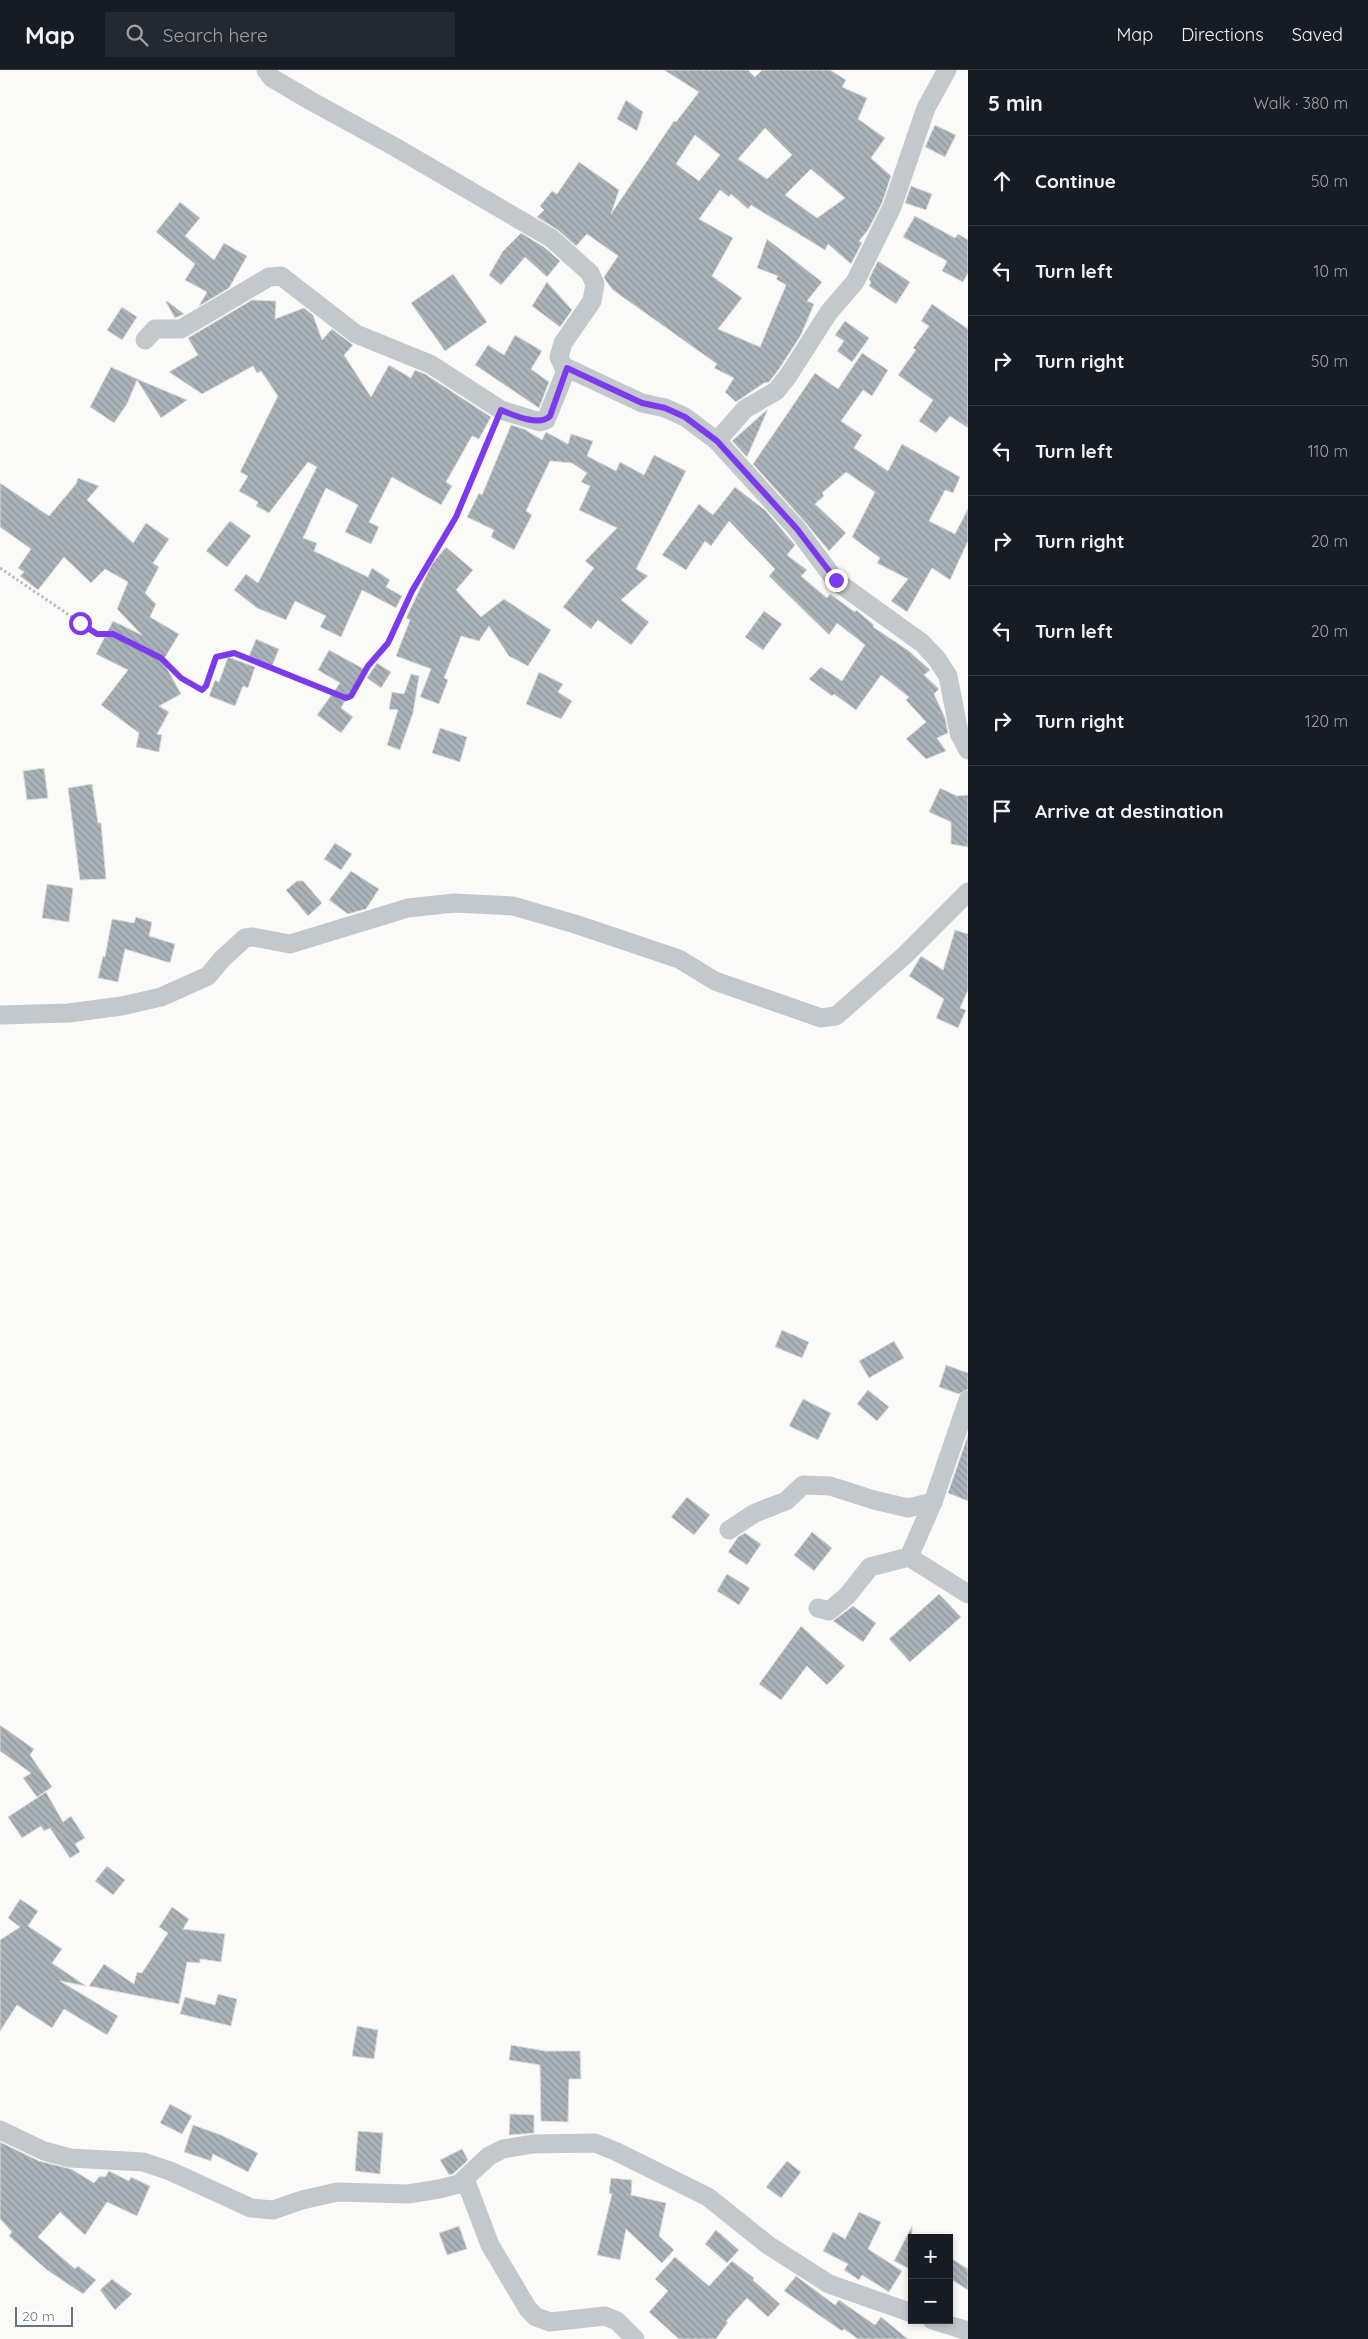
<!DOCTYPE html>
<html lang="en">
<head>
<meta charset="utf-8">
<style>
	:root { --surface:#171b24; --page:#242831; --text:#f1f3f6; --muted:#9ea1a6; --line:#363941 }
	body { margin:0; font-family:Quicksand,sans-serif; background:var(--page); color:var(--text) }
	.controls { position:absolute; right:15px; bottom:15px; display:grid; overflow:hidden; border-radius:0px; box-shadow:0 2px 8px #0003 }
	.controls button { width:45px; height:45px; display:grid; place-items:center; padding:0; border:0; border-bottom:1px solid var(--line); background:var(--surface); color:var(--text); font:25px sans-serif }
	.scale { position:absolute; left:15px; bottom:12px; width:58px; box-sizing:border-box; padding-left:5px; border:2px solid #657683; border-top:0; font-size:14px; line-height:18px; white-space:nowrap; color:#657683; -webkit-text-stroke:4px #fff; paint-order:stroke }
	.stop { position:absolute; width:15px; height:15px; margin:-11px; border:4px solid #7c3aed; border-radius:50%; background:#fff }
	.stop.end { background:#7c3aed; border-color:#fff; box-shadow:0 1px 5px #0008 }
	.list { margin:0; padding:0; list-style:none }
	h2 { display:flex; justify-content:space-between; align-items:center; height:65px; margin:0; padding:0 20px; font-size:21px }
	h2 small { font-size:16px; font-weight:400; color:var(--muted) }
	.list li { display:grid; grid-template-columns:32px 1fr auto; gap:15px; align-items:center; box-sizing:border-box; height:90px; padding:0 20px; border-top:1px solid var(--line) }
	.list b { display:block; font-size:19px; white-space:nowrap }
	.list em { font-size:16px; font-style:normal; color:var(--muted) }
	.icon { flex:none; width:28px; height:28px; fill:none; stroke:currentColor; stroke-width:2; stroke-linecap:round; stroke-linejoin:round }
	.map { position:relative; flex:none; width:968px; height:2269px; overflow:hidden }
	header { display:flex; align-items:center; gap:30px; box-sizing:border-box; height:70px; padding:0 25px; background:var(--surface); border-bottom:1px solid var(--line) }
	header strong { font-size:24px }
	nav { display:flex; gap:28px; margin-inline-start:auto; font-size:18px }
	.search { width:350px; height:45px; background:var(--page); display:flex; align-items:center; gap:12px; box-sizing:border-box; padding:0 18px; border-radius:0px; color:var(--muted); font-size:19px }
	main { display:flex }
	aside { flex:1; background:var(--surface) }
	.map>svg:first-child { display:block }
	.building { fill:url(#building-back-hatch); stroke:#dcdcda; fill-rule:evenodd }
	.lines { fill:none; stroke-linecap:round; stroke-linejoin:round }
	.path { stroke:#bbbfc2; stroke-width:3; stroke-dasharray:2.5 2.5; stroke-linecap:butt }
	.minor { stroke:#c3c8cc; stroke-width:19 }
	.route { stroke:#7c3aed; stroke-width:6 }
</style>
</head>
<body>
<header>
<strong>Map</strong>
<div class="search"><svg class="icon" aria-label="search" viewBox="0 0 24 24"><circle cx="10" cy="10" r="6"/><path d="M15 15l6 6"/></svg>Search here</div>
<nav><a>Map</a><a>Directions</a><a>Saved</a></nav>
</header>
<main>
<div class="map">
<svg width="968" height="2269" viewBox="0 0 968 2269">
	<defs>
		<pattern id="building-back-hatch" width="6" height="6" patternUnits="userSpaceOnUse" patternTransform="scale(1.25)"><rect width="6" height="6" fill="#aab3b9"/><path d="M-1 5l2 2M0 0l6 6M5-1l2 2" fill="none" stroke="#8e969c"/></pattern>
	</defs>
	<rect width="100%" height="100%" fill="#fafaf8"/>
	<!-- building -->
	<g class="building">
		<path d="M664 0H748L755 7 762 0H830L846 10 842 17 867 28 858 49 885 68 871 88 891 106 882 133 868 160 859 171 862 173 851 194 828 174 825 180 751 135 748 139 731 124 729 127 720 120 699 149 733 168 712 206 742 228 718 259 760 277 786 215 776 209 778 206 757 198 767 169 822 212 807 231 814 234 801 265 779 299 769 312 764 313 736 332 725 322 734 308 714 298 717 294 613 220 606 211 604 207 618 186 587 164 576 176 558 160 537 147 544 140 540 136 552 121 557 124 579 92 619 120 611 144 674 51 676 52 699 22ZM765 58 792 85 767 109 738 89ZM695 65 720 85 699 111 676 94ZM811 99 845 128 817 148 785 125Z"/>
		<path d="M626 30 643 42 637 61 617 49Z"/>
		<path d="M935 55 956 65 945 87 925 77Z"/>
		<path d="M911 116 932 124 926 140 905 133Z"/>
		<path d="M180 132 200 148 185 166 214 190 224 173 247 186 229 218 199 236 207 222 185 210 195 194 156 162Z"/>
		<path d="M915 146 955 168 958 164 968 170V203L963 212 942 201 947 191 903 167Z"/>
		<path d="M521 163 544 177 560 191 547 207 525 187 501 215 489 205 503 181Z"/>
		<path d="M878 191 910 212 896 234 869 216 871 212 869 209Z"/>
		<path d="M453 204 487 252 445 281 411 233Z"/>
		<path d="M547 212 572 240 560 257 532 236Z"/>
		<path d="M252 230 276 231 275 249 304 238 313 245 322 270 332 259 353 275 344 285 371 327 389 295 411 308 415 300 425 304 491 347 479 369 472 366 446 412 452 416 441 435 392 407 369 452 379 457 371 474 345 462 358 435 326 418 303 468 317 473 314 481 368 507 372 498 390 510 386 517 402 526 396 538 362 520 341 567 320 557 326 546 295 531 286 550 257 538 234 520 246 504 258 513 317 397 308 392 269 443 256 436 258 432 239 421 248 406 240 402 278 326 261 301 257 303 253 296 202 324 169 302 198 285 188 268Z"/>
		<path d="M167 231 184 244 175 248 166 232Z"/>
		<path d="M932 234 968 259V358L950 346 936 363 919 351 933 330 898 305 916 280 913 278 929 256 921 251Z"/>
		<path d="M122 237 137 247 122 270 107 260Z"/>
		<path d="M845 251 869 268 852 292 837 281 844 271 835 265Z"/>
		<path d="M515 265 542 281 531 299 549 312 539 338 475 295 488 275 504 285Z"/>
		<path d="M862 283 888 300 872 326 863 320 841 351 862 365 854 378 888 401 902 374 960 407 953 423 945 420 929 451 955 464 968 439V471L950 510 932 498 907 542 891 531 908 509 877 493 880 488 852 467 875 422 846 402 822 423 824 426 815 434 846 463 829 481 805 452 753 394 815 303 838 319Z"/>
		<path d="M111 297 137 309 187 330 161 348 137 310 127 334 114 353 90 337Z"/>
		<path d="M768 339 747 387 732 371Z"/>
		<path d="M511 355 524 359 542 370 546 362 568 374 571 364 593 371 587 386 616 401 620 392 644 405 654 385 686 401 636 499 648 506 621 530 649 552 631 575 598 550 591 559 563 537 594 498 585 491 617 458 579 440 590 416 581 412 587 403 572 393 550 391 526 441 532 445 514 480 491 467 494 460 467 447 479 423 482 425Z"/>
		<path d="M78 408 99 416 87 430 133 473 146 453 169 469 153 493 159 497 145 523 156 534 150 547 179 564 163 591 181 624 159 636 169 642 157 664 162 665 159 682 136 677 139 663 101 635 128 600 96 584 113 551 142 565 117 539 128 512 105 499 91 513 64 487 38 520 20 506 24 502 18 498 31 479 0 457V413L49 446 76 414Z"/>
		<path d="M735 417 765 440 795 475 787 485 807 500 801 506 827 528 830 524 855 542 856 540 874 555 873 557 909 581 930 600 924 605 939 619 934 624 945 648 948 663 937 668 946 681 926 689 906 669 926 652 906 630 909 627 881 605 856 640 834 624 832 626 809 609 821 597 842 611 865 575 837 553 829 565 769 506 775 499 729 451 711 476 705 471 686 500 662 485 699 434 713 445Z"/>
		<path d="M230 451 251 466 227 497 206 481Z"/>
		<path d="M446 477 473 500 456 520 481 547 504 529 551 560 528 596 509 586 489 556 479 571 461 566 444 608 448 610 439 634 420 627 431 599 396 586 410 550 406 548 432 494Z"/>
		<path d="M764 541 782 554 763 580 745 567Z"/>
		<path d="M256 569 279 579 272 596 249 586Z"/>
		<path d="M329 580 364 599 341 638 353 647 341 663 317 645 340 613 318 600Z"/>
		<path d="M228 587 255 597 248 618 243 616 235 636 209 626 215 610 219 612Z"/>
		<path d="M377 593 391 602 381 618 367 608Z"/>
		<path d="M539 602 563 614 558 622 572 631 561 649 526 634Z"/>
		<path d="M411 604 419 606 413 643 400 680 387 675 398 640 389 639 392 622 404 624Z"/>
		<path d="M440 658 467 667 460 692 432 683Z"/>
		<path d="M44 698 48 728 27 730 23 701Z"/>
		<path d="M92 714 98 753H101L106 809 80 810 68 718Z"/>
		<path d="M940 718 957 726 968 725V777L951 774V752L929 742Z"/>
		<path d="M335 773 352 784 341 800 324 789Z"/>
		<path d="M351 801 379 819 366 839 348 844 329 830Z"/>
		<path d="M297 811H303L322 833 308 846 286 820Z"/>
		<path d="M47 814 73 818 69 852 42 848Z"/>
		<path d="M136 847 152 852 149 866 175 874 170 893 125 879 118 912 98 908 103 886 105 887 112 849 134 853Z"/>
		<path d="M955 860 968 864V920L960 938 966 940 958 958 936 948 944 929 909 906 921 886 943 900Z"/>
		<path d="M782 1260 809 1272 802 1288 775 1277Z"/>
		<path d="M894 1271 904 1288 869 1308 859 1291Z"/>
		<path d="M946 1295 968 1303V1319L959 1324 939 1317Z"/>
		<path d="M868 1320 889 1337 877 1351 857 1334Z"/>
		<path d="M803 1329 831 1343 818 1370 789 1356Z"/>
		<path d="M968 1365V1431L948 1423Z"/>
		<path d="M687 1427 710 1445 694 1465 671 1447Z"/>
		<path d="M812 1462 832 1478 814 1501 794 1485Z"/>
		<path d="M745 1463 761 1474 747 1495 728 1482 738 1467Z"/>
		<path d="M727 1504 750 1518 739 1535 717 1521Z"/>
		<path d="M939 1524 961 1547 910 1592 889 1569Z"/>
		<path d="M853 1536 876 1553 863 1572 833 1551Z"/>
		<path d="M801 1556 845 1596 827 1615 807 1596 781 1630 759 1614Z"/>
		<path d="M0 1655 34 1679 30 1685 52 1717 37 1727 23 1708 31 1703 0 1681Z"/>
		<path d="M46 1722 63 1752 71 1746 85 1768 75 1774 80 1782 70 1788 50 1758 44 1761 41 1756 22 1768 8 1747Z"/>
		<path d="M107 1796 125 1810 113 1825 95 1811Z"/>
		<path d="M20 1829 38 1841 28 1856 62 1879 52 1893 86 1916 60 1911 118 1946 107 1965 64 1939 52 1958 17 1935 0 1961V1870L20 1857 8 1848Z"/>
		<path d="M172 1837 189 1849 183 1859 225 1864 221 1892 200 1889V1893L187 1892 179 1934 89 1916 104 1894 134 1914 137 1902 142 1903 168 1863 159 1857Z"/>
		<path d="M218 1924 237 1929 231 1956 180 1944 185 1927 215 1935Z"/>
		<path d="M357 1956 378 1960 374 1989 352 1986Z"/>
		<path d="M511 1975 545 1981H580L581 2009H569L568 2052 541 2051 540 1995 509 1990Z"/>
		<path d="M170 2034 192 2046 182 2064 160 2053Z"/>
		<path d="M510 2044 534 2045V2063L509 2065Z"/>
		<path d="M193 2055 221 2065 258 2083 248 2102 213 2084 211 2091 184 2082Z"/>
		<path d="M358 2061 383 2063 380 2104 355 2101Z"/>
		<path d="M0 2072 39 2091 71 2099 94 2113 100 2106 105 2107 109 2101 129 2111 131 2107 150 2116 137 2146 107 2132 85 2165 60 2142 38 2167 75 2199 78 2196 96 2210 83 2224 47 2200 9 2166 12 2162 0 2149Z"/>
		<path d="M462 2079 468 2090 453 2104 449 2105 440 2090Z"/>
		<path d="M787 2091 801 2102 781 2128 766 2117Z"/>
		<path d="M611 2108 632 2110 631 2125 666 2133 659 2166 674 2180 662 2193 626 2159 620 2190 597 2185 612 2124 609 2123Z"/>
		<path d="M859 2142 881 2152 868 2179 902 2201 889 2222 862 2205 859 2210 844 2200 848 2194 823 2181 833 2162 845 2169Z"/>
		<path d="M459 2156 467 2179 447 2185 439 2163Z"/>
		<path d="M912 2156V2200L894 2191Z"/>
		<path d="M716 2160 739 2180 727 2193 705 2174Z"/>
		<path d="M675 2187 709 2216 732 2191 754 2208 753 2210 780 2234 768 2247 747 2228 726 2251 728 2252 716 2269H679L649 2242 668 2221 655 2209Z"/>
		<path d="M949 2187 968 2199V2220L949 2208Z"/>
		<path d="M796 2206 835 2235 839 2230 875 2255 881 2247 908 2269H858L844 2259 842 2261 784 2221Z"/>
		<path d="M112 2209 132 2224 115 2240 100 2220Z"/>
	</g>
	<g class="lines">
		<!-- path -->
		<path class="path" d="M0 498 97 564H113L161 588 181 607 202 620 206 616 216 587 234 583 346 628 351 626 368 596 388 573 412 521 456 447 494 357"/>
		<!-- minor -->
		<g class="minor">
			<path d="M266 0 272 8 311 31 395 77 551 168 590 203 595 214 592 231 563 273 559 287 563 296 642 333 665 338 685 347 717 371 797 459 836 511 922 573 937 589 948 606 959 663 968 680"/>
			<path d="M145 270 155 259H181L269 207 281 206 356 264 430 294 501 340 540 352 546 350 567 298"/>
			<path d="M717 371 745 339 776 321 788 306 829 242 855 212 892 137 926 38 947 0"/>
			<path d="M0 945 69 943 122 936 161 927 208 906 222 889 245 868 253 867 290 874 408 838 454 833 513 836 575 854 679 889 715 911 821 948 836 946 905 885 968 822"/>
			<path d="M729 1460 755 1443 786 1431 803 1415 830 1416 874 1430 908 1438 933 1432"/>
			<path d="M909 1487 933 1432 968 1330"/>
			<path d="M818 1538 829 1541 847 1526 870 1497 909 1487 968 1524"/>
			<path d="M0 2060 44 2081 70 2088 143 2092 170 2101 251 2138 273 2140 302 2130 337 2122 408 2124 439 2119 459 2114 489 2086 503 2079 533 2074 595 2073 615 2081 708 2127 768 2175 829 2214 912 2243"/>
			<path d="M465 2109 490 2175 528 2239 536 2247 550 2252 605 2246 617 2251 635 2269"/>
			<path d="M932 2250 968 2261"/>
		</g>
	</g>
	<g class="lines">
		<!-- route -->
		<path class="route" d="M80 553 97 564H113L161 588 181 608 202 620 206 616 216 587 234 583 346 628 351 626 368 596 388 573 412 521 456 447 501 340C513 345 540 357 550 346L567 298 642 333 665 338 685 347 717 371 797 459 836 510"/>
	</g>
</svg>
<div class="controls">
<button>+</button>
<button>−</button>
</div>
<div class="scale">20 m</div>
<div class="stop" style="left:80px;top:553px"></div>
<div class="stop end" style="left:836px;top:510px"></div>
</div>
<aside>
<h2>5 min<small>Walk · 380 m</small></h2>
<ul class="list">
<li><svg class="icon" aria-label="ahead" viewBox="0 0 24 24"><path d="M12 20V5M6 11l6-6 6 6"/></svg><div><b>Continue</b></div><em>50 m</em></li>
<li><svg class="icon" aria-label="left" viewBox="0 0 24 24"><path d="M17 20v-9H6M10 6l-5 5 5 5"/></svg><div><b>Turn left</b></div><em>10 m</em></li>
<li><svg class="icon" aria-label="right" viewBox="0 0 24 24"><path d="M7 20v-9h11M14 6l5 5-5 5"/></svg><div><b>Turn right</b></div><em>50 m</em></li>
<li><svg class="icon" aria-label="left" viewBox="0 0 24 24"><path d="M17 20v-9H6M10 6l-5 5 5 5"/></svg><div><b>Turn left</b></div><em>110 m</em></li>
<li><svg class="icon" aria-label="right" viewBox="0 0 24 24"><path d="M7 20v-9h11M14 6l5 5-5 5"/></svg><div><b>Turn right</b></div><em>20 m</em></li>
<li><svg class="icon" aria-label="left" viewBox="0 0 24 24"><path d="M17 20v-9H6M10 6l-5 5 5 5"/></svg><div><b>Turn left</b></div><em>20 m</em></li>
<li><svg class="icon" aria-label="right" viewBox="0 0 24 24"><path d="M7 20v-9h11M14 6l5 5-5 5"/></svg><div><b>Turn right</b></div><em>120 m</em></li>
<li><svg class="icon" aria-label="arrive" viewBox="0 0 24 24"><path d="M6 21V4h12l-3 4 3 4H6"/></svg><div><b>Arrive at destination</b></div></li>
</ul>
</aside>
</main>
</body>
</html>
